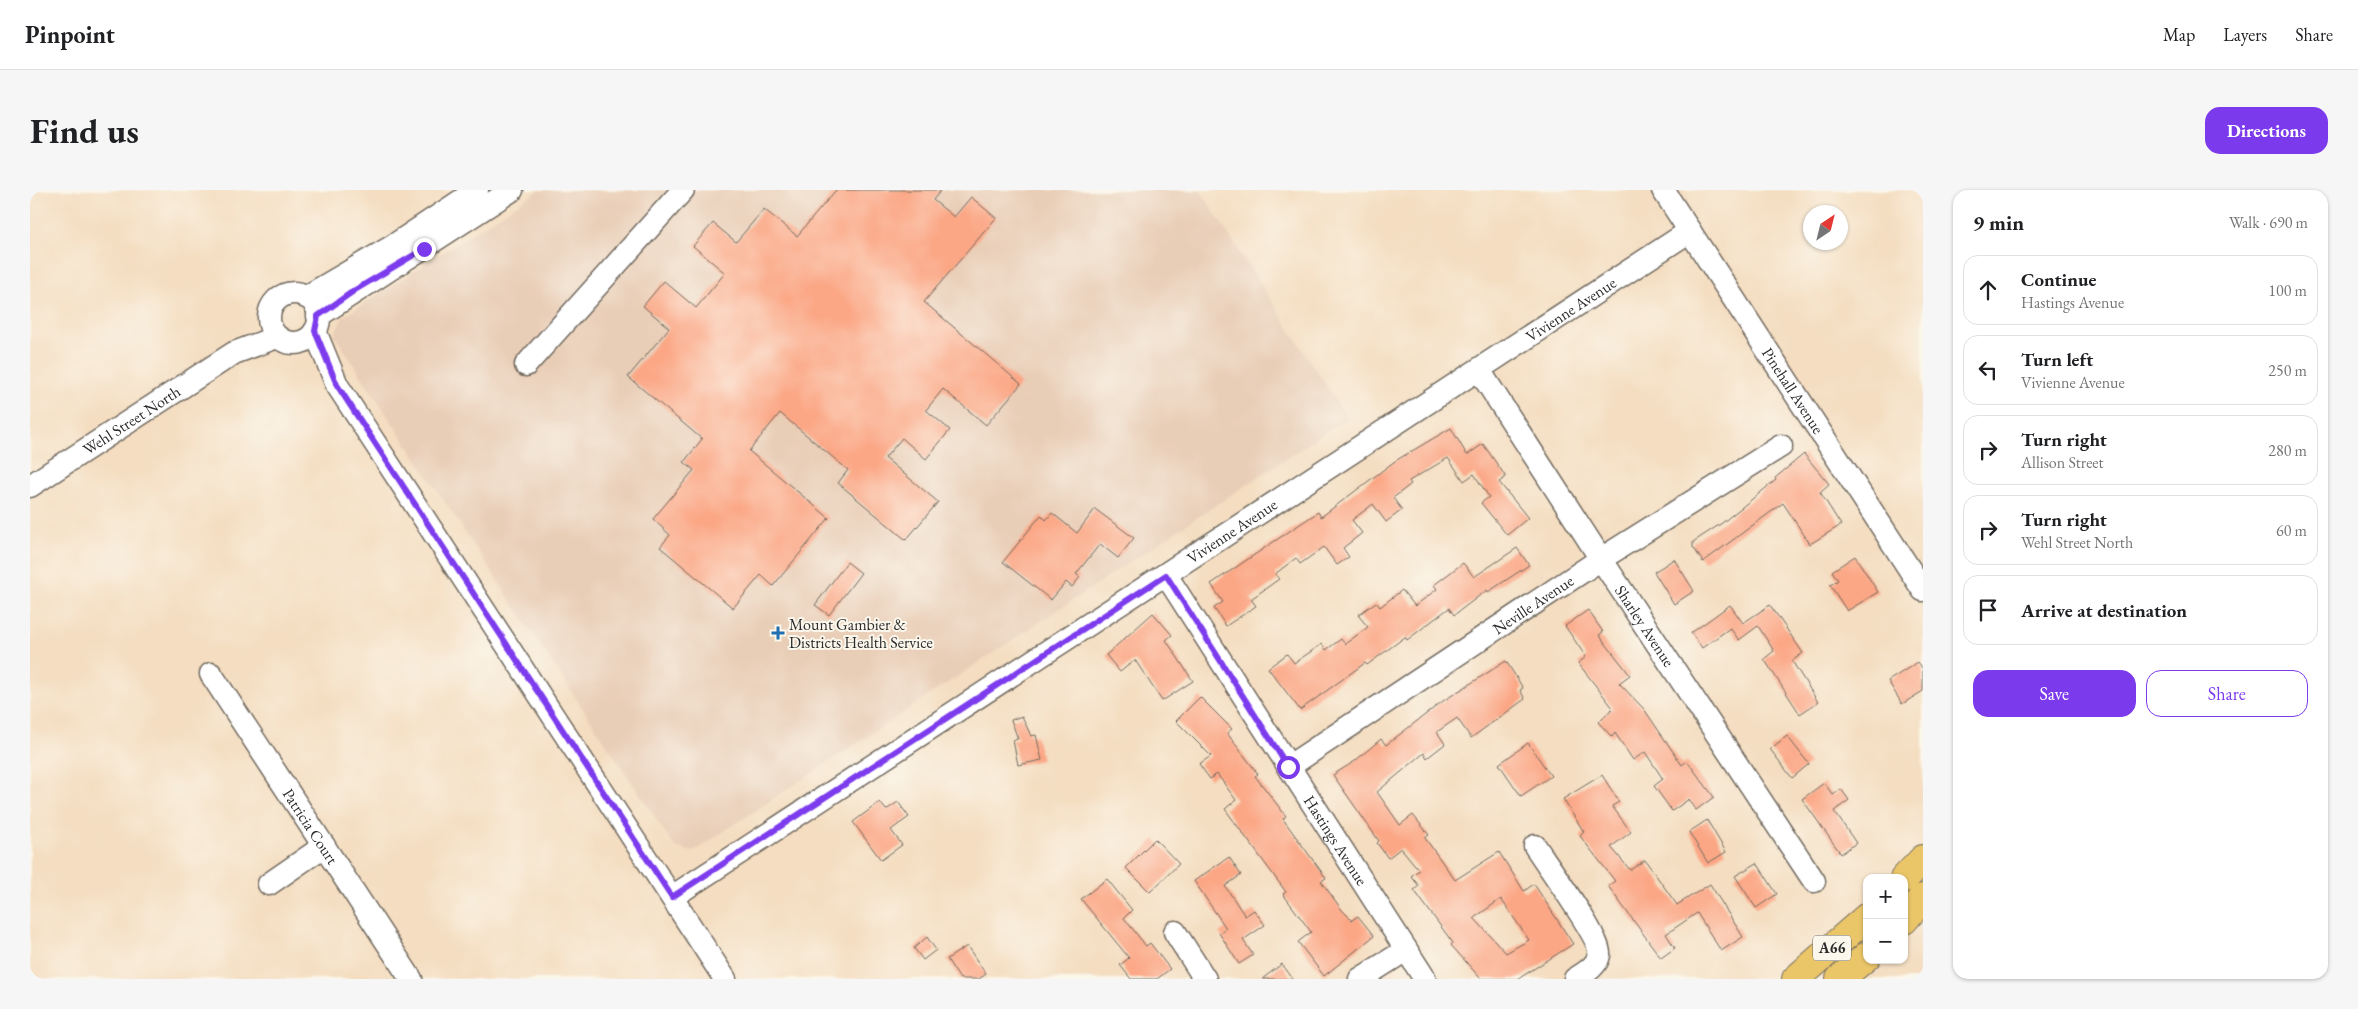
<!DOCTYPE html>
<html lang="en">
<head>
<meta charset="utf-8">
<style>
	:root { --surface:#fff; --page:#f6f6f6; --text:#202124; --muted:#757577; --line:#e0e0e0; --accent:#7c3aed }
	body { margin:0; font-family:"EB Garamond",serif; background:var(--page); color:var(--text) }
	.controls { position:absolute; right:15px; bottom:15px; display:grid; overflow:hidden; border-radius:10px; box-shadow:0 1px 4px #0004 }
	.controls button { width:45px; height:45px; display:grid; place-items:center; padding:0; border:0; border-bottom:1px solid var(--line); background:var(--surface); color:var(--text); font:25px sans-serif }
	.compass { position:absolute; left:1773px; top:15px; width:45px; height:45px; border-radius:50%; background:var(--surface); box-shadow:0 1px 4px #0004; rotate:35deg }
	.stop { position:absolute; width:15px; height:15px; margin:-11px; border:4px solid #7c3aed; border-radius:50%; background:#fff }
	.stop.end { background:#7c3aed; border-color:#fff; box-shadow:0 1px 5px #0008 }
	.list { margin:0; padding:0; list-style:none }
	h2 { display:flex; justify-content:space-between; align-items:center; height:65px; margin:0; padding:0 20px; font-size:21px }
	h2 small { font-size:16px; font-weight:400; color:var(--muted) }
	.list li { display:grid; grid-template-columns:32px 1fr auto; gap:15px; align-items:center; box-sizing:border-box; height:70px; margin:0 10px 10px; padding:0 10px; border:1px solid var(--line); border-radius:15px }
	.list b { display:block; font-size:19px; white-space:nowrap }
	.list p { margin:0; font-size:16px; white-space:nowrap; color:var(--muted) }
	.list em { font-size:16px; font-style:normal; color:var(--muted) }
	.actions { display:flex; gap:10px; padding:15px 20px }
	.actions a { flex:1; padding:11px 0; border:1px solid var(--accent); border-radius:15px; text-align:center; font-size:18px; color:var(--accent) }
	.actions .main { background:var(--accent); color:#fff }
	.icon { flex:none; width:28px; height:28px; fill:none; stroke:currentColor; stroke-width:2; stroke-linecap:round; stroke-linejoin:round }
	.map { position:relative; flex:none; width:1893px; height:789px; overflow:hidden; border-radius:15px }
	header { display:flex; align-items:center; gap:30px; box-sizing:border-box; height:70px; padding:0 25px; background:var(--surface); border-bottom:1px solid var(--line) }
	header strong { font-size:24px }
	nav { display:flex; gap:28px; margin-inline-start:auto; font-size:18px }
	.intro { display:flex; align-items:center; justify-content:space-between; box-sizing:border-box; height:120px; padding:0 30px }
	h1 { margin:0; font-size:35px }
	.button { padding:12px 22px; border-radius:15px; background:var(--accent); color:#fff; font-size:18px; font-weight:700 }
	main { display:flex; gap:30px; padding:0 30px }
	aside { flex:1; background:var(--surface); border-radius:15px; box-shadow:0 1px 4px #0004 }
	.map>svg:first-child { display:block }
	.built { fill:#e9ceb7 }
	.building { fill:#fba786; fill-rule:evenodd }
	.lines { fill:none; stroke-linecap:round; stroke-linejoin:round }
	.minor-casing { stroke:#71695f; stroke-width:25 }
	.highway-casing { stroke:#71695f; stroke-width:30 }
	.minor { stroke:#fff; stroke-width:22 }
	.highway { stroke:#ebc669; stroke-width:28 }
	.route { stroke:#7c3aed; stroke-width:6 }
	.poi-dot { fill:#1f6fb2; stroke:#fbf7ec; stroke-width:2 }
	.labels { text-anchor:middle; stroke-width:4; stroke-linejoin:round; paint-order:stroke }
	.shield { fill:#fbf7ec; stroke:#696865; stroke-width:1 }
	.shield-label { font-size:15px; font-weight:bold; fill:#2b2b2b }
	.street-label { font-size:16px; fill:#2b2b2b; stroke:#fbf7ec }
	.poi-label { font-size:16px; fill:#2b2b2b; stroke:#fbf7ec; text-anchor:start }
</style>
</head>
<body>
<header>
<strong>Pinpoint</strong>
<nav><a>Map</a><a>Layers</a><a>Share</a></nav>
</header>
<div class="intro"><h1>Find us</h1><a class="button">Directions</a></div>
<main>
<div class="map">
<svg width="1893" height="789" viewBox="0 0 1893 789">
	<rect width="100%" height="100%" fill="#fbf7ec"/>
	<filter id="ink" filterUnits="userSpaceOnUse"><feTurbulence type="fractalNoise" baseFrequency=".02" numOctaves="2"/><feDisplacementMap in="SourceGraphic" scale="10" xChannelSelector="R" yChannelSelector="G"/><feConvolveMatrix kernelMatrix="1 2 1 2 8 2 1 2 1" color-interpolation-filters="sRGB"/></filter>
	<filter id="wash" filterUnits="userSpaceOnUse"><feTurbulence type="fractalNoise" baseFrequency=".0096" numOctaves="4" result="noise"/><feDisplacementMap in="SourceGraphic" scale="20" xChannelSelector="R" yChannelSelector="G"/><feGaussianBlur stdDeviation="1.12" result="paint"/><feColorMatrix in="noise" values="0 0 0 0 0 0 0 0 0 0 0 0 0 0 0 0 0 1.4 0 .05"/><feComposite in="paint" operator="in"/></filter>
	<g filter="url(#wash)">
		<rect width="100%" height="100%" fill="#f4ddc0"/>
		<!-- built -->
		<path class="built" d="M509 0H1170L1317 228 663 662 645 657 304 145 313 127Z"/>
		<g id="blocks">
			<!-- building -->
			<g class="building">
				<path d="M806 0H911L903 10 924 27 941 7 966 28 894 112 991 194 956 235 913 199 896 220 920 240 896 269 872 248 855 268 908 312 876 350 808 293 818 280 750 223 719 261 799 328 743 396 731 385 703 418 630 357 640 345 623 329 664 280 654 272 672 249 598 187 639 138 613 116 634 91 666 118 695 83 663 56 683 33 706 52 734 19 767 46Z"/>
				<path d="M1421 238 1437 265 1453 254 1476 287 1469 292 1498 328 1477 345 1451 313 1459 307 1444 284 1434 291 1418 268 1379 291 1381 294 1363 308 1372 320 1356 332 1343 314 1322 330 1332 343 1313 358 1319 367 1307 375 1294 357 1270 374 1266 368 1245 384 1249 389 1221 409 1226 416 1196 436 1184 418 1193 412 1181 394 1288 322 1291 327 1365 271Z"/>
				<path d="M1774 264 1799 294 1790 302 1811 335 1780 354 1753 313 1673 372 1663 357V352L1692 333 1746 290 1745 288Z"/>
				<path d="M1065 319 1104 348 1088 368 1070 354 1046 384 1050 387 1042 397 1036 392 1021 410 973 372 1011 325 1016 330 1022 323 1047 343Z"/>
				<path d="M1487 358 1499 375 1458 402 1457 400 1424 425 1419 418 1377 450 1375 447 1337 475 1335 473 1270 520 1238 478 1257 464 1264 473 1292 454 1296 460 1311 449 1315 454 1338 437 1328 425 1346 412 1350 417 1372 400 1385 416 1407 399 1404 395 1433 373 1444 387Z"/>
				<path d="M1825 366 1848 402 1817 421 1800 395 1808 390 1802 381Z"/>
				<path d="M1644 369 1664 401 1644 414 1624 382Z"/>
				<path d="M817 372 831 383 799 425 785 415Z"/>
				<path d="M1700 415 1713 433 1740 415 1773 463 1762 471 1788 512 1770 524 1734 469 1744 461 1728 436 1709 450 1700 438 1672 458 1661 443Z"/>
				<path d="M1558 420 1573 442 1569 445 1600 485 1589 493 1614 519 1652 575 1657 571 1684 607 1666 620 1659 609 1642 621 1624 596 1633 589 1615 562 1603 570 1585 543 1582 547 1568 532 1583 518 1548 473 1556 467 1535 436Z"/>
				<path d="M1123 423 1142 445 1136 450 1163 491 1132 511 1105 470 1090 482 1076 465Z"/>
				<path d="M1476 471 1493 498 1490 500 1495 509 1441 548 1427 528 1407 542 1415 554 1397 568 1394 563 1347 602 1370 635 1383 625 1399 645 1395 648 1425 690 1469 662 1494 701 1504 694 1543 754 1488 789H1451L1421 755 1423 753 1384 700 1389 696 1381 686 1389 680 1371 658 1358 668 1347 653 1349 651 1303 585 1325 571 1351 549 1356 555 1413 511ZM1471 709 1499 750 1476 763 1444 728Z"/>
				<path d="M1888 472 1893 479V501L1872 514 1858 491Z"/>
				<path d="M1170 507 1202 539 1197 543 1228 584 1225 586 1256 626 1253 629 1296 688 1291 691 1312 720 1322 730 1328 726 1344 746 1294 786 1268 752 1281 742 1253 704 1256 702 1195 619 1206 610 1187 584 1180 589 1169 574 1181 566 1146 531Z"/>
				<path d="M992 526 1001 546 1006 545 1012 570 988 575 983 550 988 549 981 530Z"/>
				<path d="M1757 546 1779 574 1762 588 1740 559Z"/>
				<path d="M1498 553 1521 586 1491 606 1469 574Z"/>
				<path d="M1572 585 1589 612 1582 616 1601 642 1581 657 1600 680 1615 670 1647 715 1680 694 1713 747 1691 761 1667 723 1636 744 1645 758 1631 768 1578 696 1585 691 1550 646 1554 642 1533 609Z"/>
				<path d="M1794 593 1803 605 1811 599 1819 610 1804 621 1826 653 1811 664 1772 609Z"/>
				<path d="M850 612 856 620 868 612 879 627 861 640 872 655 851 670 823 632Z"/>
				<path d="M1677 630 1696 662 1678 673 1659 642Z"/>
				<path d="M1125 649 1149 674 1120 702 1096 678Z"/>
				<path d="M1199 667 1211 685 1195 696 1215 726 1224 720 1235 735 1213 750 1223 765 1209 774 1189 743 1196 738 1164 691Z"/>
				<path d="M1727 673 1747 704 1726 718 1705 686Z"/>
				<path d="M1077 689 1102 720 1094 728 1116 756 1120 753 1140 779 1127 789H1101L1090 775 1099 768 1051 709Z"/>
				<path d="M897 747 906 760 893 770 884 758Z"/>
				<path d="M937 756 956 784 949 789H930L917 769Z"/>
				<path d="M1252 774 1263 789H1232Z"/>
			</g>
		</g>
	</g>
	<g filter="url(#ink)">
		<use href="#blocks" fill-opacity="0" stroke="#71695f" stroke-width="1"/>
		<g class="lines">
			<defs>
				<g id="minor">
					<path id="s1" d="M1633 0 1893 400"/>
					<circle cx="264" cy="128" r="25"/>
					<path d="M276 107 363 56 447 0"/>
					<path d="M288 126 482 0"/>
					<path d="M285 141 307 195 695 789"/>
					<path d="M496 175 653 0"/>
					<path id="s2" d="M1449 180 1571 369 1784 691"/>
					<path id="s3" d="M0 296 204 163 247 147"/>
					<path id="s4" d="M1136 385 1395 789"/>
					<path id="s5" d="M181 484 381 789"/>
					<path id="s6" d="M1258 577 1571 369 1751 256"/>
					<path d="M1505 656C1516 673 1572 750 1569 765 1567 777 1554 783 1545 789"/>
					<path d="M239 694 294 656"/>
					<path id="s7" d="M642 707 1660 41"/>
					<path d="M1145 742 1175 789"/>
					<path d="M1330 789 1376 760"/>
				</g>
				<g id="highway">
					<path d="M1874 689 1893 669"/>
					<path d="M1874 730 1893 708"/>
					<path d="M1766 789 1837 727"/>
					<path d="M1810 789 1837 766"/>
				</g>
			</defs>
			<!-- minor casing -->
			<use href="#minor" class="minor-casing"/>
			<!-- highway casing -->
			<use href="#highway" class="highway-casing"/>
			<!-- minor -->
			<use href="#minor" class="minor"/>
			<!-- highway -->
			<use href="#highway" class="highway"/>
		</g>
	</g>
	<g class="lines" filter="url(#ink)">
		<!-- route -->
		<path class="route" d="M394 59 325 100 288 126 285 141 307 195 642 707 1136 385 1258 577"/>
	</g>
	<!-- markers -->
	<path class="poi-dot" d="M745.5 435.5h5v5h5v5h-5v5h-5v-5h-5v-5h5z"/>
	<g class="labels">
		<!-- shield labels -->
		<rect class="shield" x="1783" y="745.5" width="38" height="25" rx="4"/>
		<g class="shield-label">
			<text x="1802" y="763">A66</text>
		</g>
		<!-- street labels -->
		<g class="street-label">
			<text dy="6" stroke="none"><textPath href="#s7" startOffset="1074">Vivienne Avenue</textPath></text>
			<text dy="6" stroke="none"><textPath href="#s1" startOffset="239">Pinehall Avenue</textPath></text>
			<text dy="6" stroke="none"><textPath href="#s3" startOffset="121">Wehl Street North</textPath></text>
			<text dy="6" stroke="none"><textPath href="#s7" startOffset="669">Vivienne Avenue</textPath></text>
			<text dy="6" stroke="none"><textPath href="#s6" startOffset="294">Neville Avenue</textPath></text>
			<text dy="6" stroke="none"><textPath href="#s2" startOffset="305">Sharley Avenue</textPath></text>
			<text dy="6" stroke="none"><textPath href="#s5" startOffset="182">Patricia Court</textPath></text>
			<text dy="6" stroke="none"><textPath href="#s4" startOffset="315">Hastings Avenue</textPath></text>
		</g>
		<!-- poi labels -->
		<g class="poi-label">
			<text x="759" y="440">Mount Gambier &amp;<tspan x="759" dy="18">Districts Health Service</tspan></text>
		</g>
	</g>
</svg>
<div class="controls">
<button>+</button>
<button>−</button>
</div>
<svg class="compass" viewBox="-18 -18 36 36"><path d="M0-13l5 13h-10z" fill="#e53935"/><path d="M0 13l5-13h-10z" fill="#757577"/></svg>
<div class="stop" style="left:1258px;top:577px"></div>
<div class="stop end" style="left:394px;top:59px"></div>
</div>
<aside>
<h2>9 min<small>Walk · 690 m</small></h2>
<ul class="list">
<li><svg class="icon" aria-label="ahead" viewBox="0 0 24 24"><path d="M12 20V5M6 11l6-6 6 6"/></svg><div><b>Continue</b><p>Hastings Avenue</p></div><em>100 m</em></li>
<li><svg class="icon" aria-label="left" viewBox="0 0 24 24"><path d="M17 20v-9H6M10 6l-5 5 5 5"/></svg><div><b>Turn left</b><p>Vivienne Avenue</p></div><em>250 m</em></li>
<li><svg class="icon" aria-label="right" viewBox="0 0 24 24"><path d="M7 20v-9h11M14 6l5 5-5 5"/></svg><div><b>Turn right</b><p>Allison Street</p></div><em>280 m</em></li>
<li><svg class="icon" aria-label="right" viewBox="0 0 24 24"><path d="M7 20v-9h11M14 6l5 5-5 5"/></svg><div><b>Turn right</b><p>Wehl Street North</p></div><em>60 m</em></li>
<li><svg class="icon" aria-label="arrive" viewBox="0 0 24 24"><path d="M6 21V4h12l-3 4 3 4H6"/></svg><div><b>Arrive at destination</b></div></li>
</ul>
<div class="actions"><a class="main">Save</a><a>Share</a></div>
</aside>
</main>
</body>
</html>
